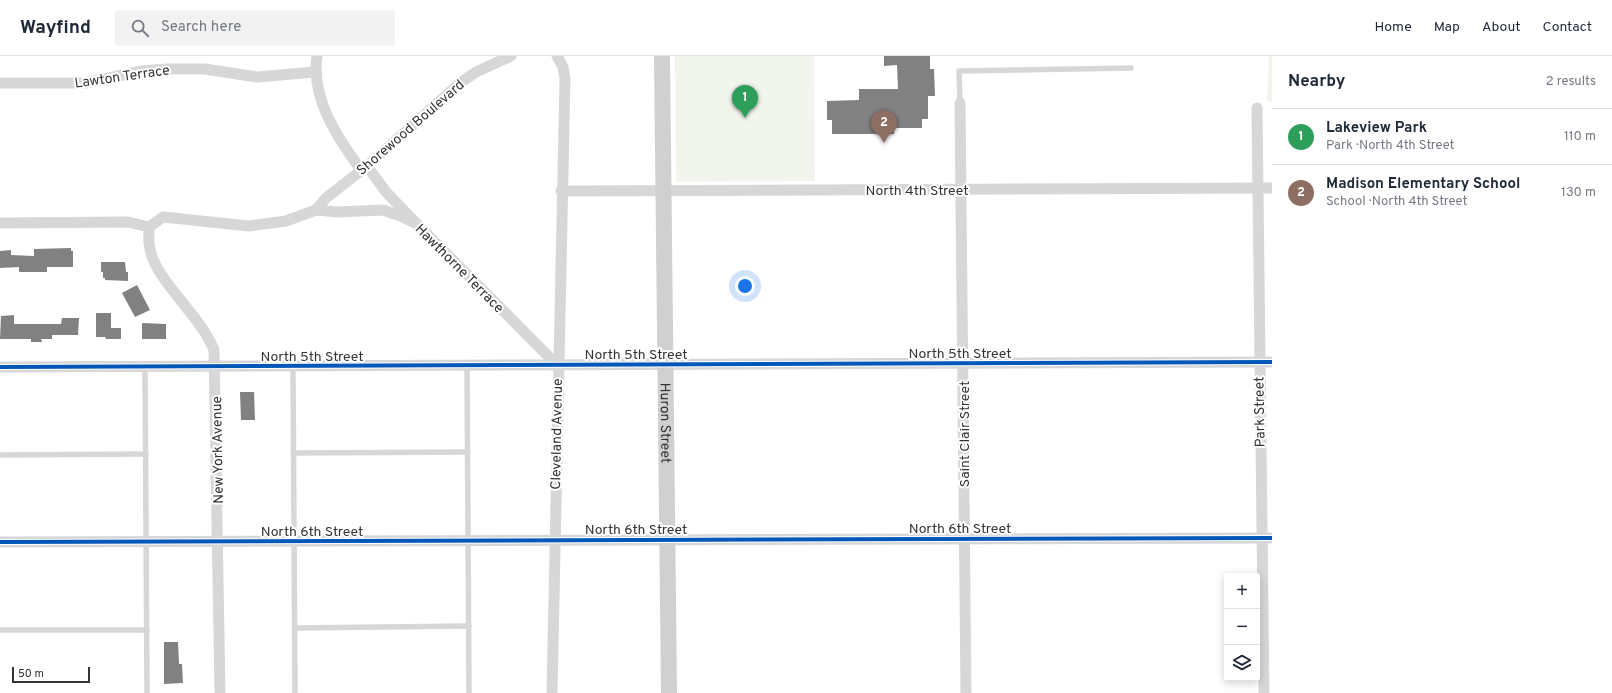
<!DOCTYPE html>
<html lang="en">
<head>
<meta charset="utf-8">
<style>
	:root { --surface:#fff; --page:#f2f2f3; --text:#1f2937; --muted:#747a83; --line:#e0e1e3; --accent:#7a7a7a }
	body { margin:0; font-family:Overpass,sans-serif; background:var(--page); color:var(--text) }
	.controls { position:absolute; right:12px; bottom:12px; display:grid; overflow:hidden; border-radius:4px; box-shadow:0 2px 10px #0003 }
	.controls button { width:36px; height:36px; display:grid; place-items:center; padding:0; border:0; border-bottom:1px solid var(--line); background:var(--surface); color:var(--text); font:20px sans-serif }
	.scale { position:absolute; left:12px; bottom:10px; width:78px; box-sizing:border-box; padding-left:4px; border:2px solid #333; border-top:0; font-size:11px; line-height:14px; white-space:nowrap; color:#333; -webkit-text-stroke:3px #fff; paint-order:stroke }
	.you { position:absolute; left:745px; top:230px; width:14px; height:14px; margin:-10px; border:3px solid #fff; border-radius:50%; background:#1a73e8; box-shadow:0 0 0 6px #1a73e833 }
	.badge { display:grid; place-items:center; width:26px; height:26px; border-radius:50%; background:var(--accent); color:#fff; font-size:13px; font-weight:700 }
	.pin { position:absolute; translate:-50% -33px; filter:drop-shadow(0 1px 2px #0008) }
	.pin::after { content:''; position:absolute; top:21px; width:14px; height:12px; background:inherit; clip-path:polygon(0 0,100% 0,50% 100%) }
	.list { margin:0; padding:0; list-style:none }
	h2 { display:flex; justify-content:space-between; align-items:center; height:52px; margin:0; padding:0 16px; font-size:17px }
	h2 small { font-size:13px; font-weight:400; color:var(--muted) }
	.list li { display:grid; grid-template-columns:26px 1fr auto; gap:12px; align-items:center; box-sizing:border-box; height:56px; padding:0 16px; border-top:1px solid var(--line) }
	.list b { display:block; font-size:15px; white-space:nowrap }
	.list p { margin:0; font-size:13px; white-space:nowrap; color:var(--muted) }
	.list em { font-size:13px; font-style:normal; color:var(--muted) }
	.icon { flex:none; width:22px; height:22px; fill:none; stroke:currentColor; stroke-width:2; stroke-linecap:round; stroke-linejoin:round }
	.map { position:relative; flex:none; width:1272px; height:637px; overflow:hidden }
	header { display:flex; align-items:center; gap:24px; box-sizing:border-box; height:56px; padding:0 20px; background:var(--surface); border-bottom:1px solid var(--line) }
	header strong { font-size:19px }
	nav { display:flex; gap:22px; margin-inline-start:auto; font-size:14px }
	.search { width:280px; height:36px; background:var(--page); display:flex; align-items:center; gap:10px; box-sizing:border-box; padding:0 14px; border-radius:4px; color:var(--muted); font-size:15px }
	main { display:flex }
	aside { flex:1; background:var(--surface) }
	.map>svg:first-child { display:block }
	.green { fill:#f1f5ed }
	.building { fill:#818181 }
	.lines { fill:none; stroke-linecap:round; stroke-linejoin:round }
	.lane { stroke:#d7d7d7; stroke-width:5.5 }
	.street { stroke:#d7d7d7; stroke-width:11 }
	.secondary { stroke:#d0d0d0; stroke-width:16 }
	.cycleway-casing { stroke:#fff; stroke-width:6 }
	.cycleway { stroke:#0057b8; stroke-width:4 }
	.labels { text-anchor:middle; stroke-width:4; stroke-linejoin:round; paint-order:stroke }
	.street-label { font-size:14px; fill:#333; stroke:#fff }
</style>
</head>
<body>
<header>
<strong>Wayfind</strong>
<div class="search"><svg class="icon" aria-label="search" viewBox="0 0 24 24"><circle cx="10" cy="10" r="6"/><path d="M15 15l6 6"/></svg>Search here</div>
<nav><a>Home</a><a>Map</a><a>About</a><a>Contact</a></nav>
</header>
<main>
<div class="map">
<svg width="1272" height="637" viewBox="0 0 1272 637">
	<rect width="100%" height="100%" fill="#fff"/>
	<!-- green -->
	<g class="green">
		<path d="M675 0H814L815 125 678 126 676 124Z"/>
		<path d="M1269 0H1272V46L1267 45Z"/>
	</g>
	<!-- building -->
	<g class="building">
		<path d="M884 0H930V13H934L935 40H928V63H922V72H894V78H832V64H827V45L859 44V33H898L897 9 884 10Z"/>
		<path d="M71 192V195H73V211H47V216H19V211L0 212V195L11 194V199L34 200V193Z"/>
		<path d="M101 206H125L126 216H128V225L105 224V222H103V216H101Z"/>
		<path d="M137 229 150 254 135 261 122 237Z"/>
		<path d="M96 257H111V272H121V283H106L105 281H96Z"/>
		<path d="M14 259V268H61L62 262H79L78 279H52V283H41L42 286H31V283H0L1 260Z"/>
		<path d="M142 267 166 268V283H142Z"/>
		<path d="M240 336H254L255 364H241Z"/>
		<path d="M164 586H178L179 608H182L183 627 164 628Z"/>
	</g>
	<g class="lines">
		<!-- lane -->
		<g class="lane">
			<path d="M960 47 959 15 1131 12"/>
			<path d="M467 310 469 637"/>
			<path d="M145 311 147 637"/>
			<path d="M293 311 295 637"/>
			<path d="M293 397 467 396"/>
			<path d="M0 399 146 398"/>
			<path d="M295 572 469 570"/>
			<path d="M0 574H147"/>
		</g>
		<!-- street -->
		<g class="street">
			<path d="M317 0C311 43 337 81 361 114"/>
			<path d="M0 27H85L142 15 166 13H205L257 21 315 16"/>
			<path d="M960 47 966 637"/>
			<path d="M1257 52 1264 637"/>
			<path d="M367 110 386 136 417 168 558 310"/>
			<path d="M561 135 1272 132"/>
			<path d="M316 154 326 142 367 110 460 27 476 16 511 0"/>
			<path d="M0 167 128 166 149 171 163 161 249 170 286 165 316 154 337 156 383 154 403 161 417 168"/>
			<path d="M149 171C149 178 148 186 150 193 155 224 201 260 214 294L220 637"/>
			<path d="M0 311 1272 306"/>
			<path d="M0 486 1272 482"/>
			<path d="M552 637 565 23 563 11 557 0"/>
		</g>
		<!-- secondary -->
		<path class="secondary" id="s1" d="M662 0 669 637"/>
		<defs>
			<g id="cycleway">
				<path d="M0 311 1272 306"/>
				<path d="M0 486 1272 482"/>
			</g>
		</defs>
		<!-- cycleway casing -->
		<use href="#cycleway" class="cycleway-casing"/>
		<!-- cycleway -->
		<use href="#cycleway" class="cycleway"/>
	</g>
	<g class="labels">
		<!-- street labels -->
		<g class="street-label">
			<text transform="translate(122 20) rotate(-8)" y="5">Lawton Terrace</text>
			<text transform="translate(410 71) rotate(-41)" y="5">Shorewood Boulevard</text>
			<text x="917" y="139">North 4th Street</text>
			<text transform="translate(460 212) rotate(45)" y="5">Hawthorne Terrace</text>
			<text x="960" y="302">North 5th Street</text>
			<text x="636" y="303">North 5th Street</text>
			<text x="312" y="305">North 5th Street</text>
			<text transform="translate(1259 356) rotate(-91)" y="5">Park Street</text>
			<text dy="5" stroke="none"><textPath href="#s1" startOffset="367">Huron Street</textPath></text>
			<text transform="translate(556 378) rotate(-89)" y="5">Cleveland Avenue</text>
			<text transform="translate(964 378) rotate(-90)" y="5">Saint Clair Street</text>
			<text transform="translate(217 394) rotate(-91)" y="5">New York Avenue</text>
			<text x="960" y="477">North 6th Street</text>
			<text x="636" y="478">North 6th Street</text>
			<text x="312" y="480">North 6th Street</text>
		</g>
	</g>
</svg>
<div class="controls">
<button>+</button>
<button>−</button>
<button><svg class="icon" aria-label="layers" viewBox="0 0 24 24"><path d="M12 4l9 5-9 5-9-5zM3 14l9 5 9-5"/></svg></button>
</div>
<div class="scale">50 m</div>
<div class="you"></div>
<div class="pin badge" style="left:745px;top:62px;background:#2e9e5b">1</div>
<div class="pin badge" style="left:884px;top:87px;background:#8d6e63">2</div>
</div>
<aside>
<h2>Nearby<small>2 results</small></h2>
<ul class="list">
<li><span class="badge" style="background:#2e9e5b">1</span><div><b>Lakeview Park</b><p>Park · North 4th Street</p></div><em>110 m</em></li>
<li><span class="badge" style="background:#8d6e63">2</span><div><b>Madison Elementary School</b><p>School · North 4th Street</p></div><em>130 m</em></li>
</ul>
</aside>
</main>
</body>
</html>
